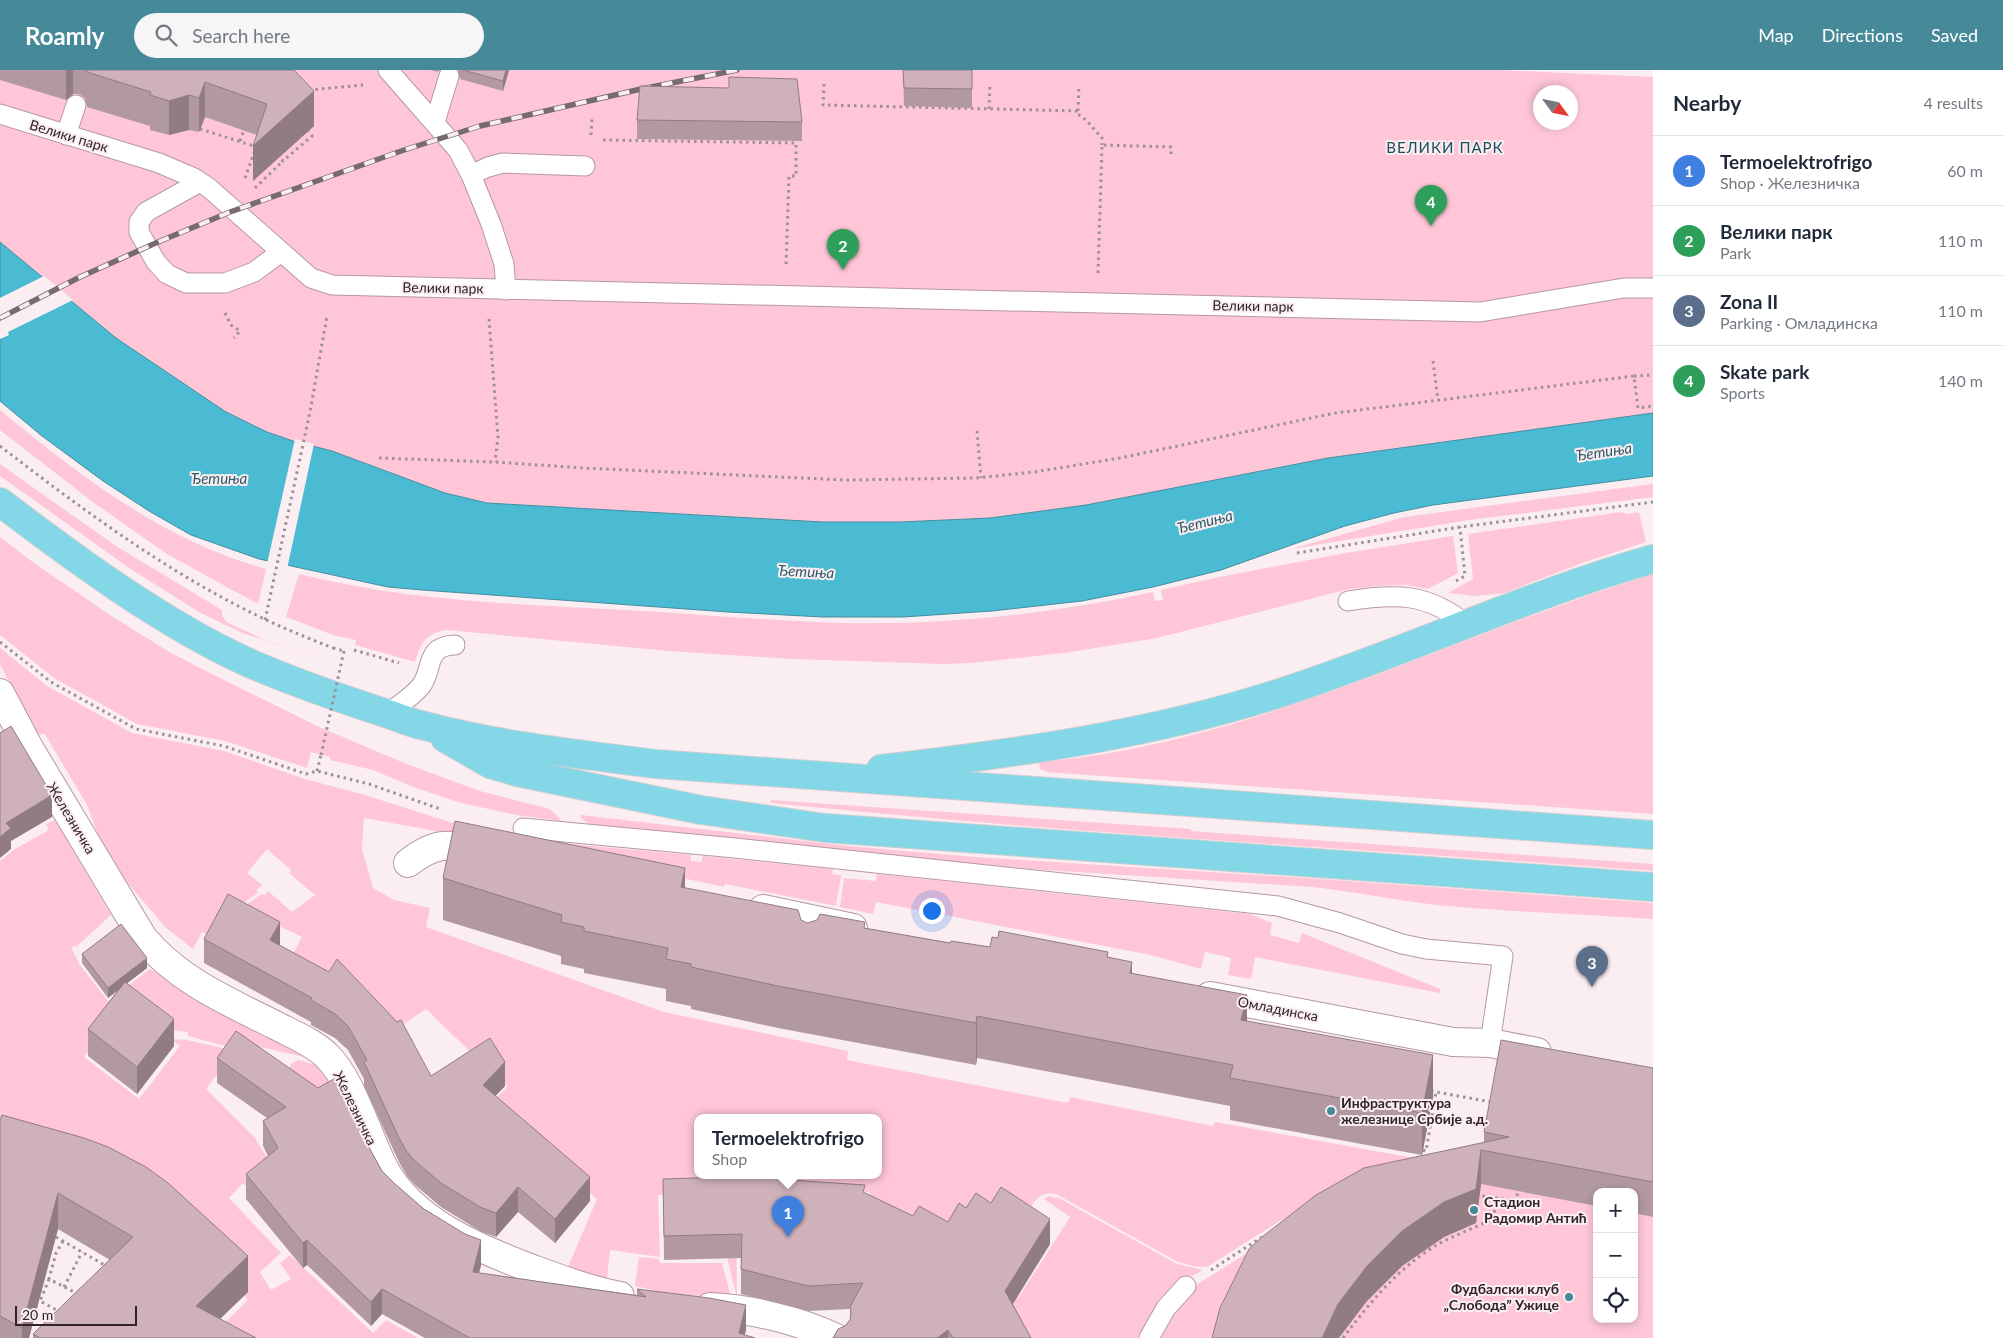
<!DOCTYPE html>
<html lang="en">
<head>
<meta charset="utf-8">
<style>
	:root { --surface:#fff; --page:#f6f6f7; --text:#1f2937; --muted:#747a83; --line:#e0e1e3; --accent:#468a99 }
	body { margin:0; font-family:Lato,sans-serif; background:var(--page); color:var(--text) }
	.controls { position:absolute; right:15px; bottom:15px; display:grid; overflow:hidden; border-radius:10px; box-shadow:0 2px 8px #0003 }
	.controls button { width:45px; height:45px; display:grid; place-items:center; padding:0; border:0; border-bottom:1px solid var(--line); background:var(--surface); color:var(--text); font:25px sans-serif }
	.compass { position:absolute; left:1533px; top:15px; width:45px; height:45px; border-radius:50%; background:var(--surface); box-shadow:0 2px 8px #0003; rotate:123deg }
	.scale { position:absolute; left:15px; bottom:12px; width:122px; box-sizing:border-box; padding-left:5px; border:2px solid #302428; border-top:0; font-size:14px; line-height:18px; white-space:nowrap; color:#302428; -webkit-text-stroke:4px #fbeef2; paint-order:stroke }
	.you { position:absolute; left:931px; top:840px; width:18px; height:18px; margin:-12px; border:4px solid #fff; border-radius:50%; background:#1a73e8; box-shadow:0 0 0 8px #1a73e833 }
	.badge { display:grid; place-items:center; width:32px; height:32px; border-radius:50%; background:var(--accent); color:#fff; font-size:16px; font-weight:700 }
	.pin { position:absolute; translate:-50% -41px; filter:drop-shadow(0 1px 2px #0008) }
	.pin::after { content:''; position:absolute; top:26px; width:18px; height:15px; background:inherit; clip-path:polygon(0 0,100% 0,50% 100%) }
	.popup { position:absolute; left:694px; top:1044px; width:188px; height:65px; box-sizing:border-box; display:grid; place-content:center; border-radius:10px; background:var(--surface); filter:drop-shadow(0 1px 4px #0005); font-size:16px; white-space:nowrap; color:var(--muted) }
	.popup b { font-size:19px; color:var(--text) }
	.popup::after { content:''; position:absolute; left:50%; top:100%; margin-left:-10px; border:10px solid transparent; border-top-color:var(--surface) }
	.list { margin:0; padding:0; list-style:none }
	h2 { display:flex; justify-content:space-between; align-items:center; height:65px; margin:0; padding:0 20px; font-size:21px }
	h2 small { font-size:16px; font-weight:400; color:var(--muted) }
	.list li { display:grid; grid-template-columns:32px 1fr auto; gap:15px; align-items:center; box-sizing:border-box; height:70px; padding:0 20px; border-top:1px solid var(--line) }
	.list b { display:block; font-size:19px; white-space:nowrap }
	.list p { margin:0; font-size:16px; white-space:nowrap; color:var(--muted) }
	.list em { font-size:16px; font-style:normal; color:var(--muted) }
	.icon { flex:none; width:28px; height:28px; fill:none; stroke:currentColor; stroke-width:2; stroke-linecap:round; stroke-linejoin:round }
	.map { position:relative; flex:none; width:1653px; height:1268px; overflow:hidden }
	header { display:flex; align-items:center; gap:30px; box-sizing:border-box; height:70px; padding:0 25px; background:var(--accent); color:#fff }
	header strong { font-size:24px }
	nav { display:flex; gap:28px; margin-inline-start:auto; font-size:18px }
	.search { width:350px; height:45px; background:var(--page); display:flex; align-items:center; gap:12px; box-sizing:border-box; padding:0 18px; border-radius:28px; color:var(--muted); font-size:19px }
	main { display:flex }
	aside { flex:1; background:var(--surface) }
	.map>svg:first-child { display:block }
	.green { fill:#fec6d7; fill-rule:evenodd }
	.water { fill:#4bbbd3; stroke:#438ea0 }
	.pier { fill:#fbeef2 }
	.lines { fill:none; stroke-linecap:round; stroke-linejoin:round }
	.service-casing { stroke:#b698a1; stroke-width:21 }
	.minor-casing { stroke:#b698a1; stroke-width:30 }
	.primary-casing { stroke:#d1cfd0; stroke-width:30 }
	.path { stroke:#9d9195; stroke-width:3; stroke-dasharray:2.5 4; stroke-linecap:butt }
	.service { stroke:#fff; stroke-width:19 }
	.minor { stroke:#fff; stroke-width:28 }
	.primary { stroke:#83d7e7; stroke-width:28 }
	.rail-casing { stroke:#786b6f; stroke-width:5.5 }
	.rail { stroke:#fbeef2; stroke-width:4; stroke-dasharray:11; stroke-linecap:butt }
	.path-bridge { stroke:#9d9195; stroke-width:3; stroke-dasharray:2.5 4; stroke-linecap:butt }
	.wall { fill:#b298a0 }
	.shaded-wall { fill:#917c82 }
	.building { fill:#cfb1ba; stroke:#917c82 }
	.poi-dot { fill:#468a99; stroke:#fbeef2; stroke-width:2 }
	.labels { text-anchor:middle; stroke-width:4; stroke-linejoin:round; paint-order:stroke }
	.street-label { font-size:14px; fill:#302428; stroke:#fbeef2 }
	.poi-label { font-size:14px; font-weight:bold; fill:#302428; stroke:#fbeef2; text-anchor:start }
	.neighbourhood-label { font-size:15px; letter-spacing:1px; fill:#174f5b; stroke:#fbeef2 }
	.water-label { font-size:15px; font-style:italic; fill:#2c5b65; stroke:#fbeef2 }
</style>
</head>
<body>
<header>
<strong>Roamly</strong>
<div class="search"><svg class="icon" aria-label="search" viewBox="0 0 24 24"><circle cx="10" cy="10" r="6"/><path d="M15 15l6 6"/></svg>Search here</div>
<nav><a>Map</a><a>Directions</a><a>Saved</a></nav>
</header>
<main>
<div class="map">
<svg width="1653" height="1268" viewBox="0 0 1653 1268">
	<rect width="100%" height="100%" fill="#fbeef2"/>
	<!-- green -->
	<g class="green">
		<path d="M0 0H1500L1653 7V343L1328 388 1086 435 990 448 900 452H822L487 433 445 423 332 381 293 371 267 362 226 342 116 268 0 172ZM1540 22H1570V52H1540Z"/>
		<path d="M0 340C80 406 164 471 266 499L258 534 167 484 94 433 0 360Z"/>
		<path d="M0 394 116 476 222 540V545L226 552 263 569 331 590 242 563 199 542 129 498 0 406Z"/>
		<path d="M1653 414V427L1469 450 1291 479 1404 447Z"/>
		<path d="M1622 442 1627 444 1639 442 1646 472 1585 492 1504 523 1474 526 1448 523 1473 509 1468 464Z"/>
		<path d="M1453 466 1458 503 1428 519 1407 515H1391L1349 519 1157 568 1064 583 971 593 944 594 792 589 668 581 447 560C427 562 420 574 415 592L355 575 356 570 336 566 286 547 299 504C405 531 516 534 625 540 698 544 771 551 844 553 948 555 1052 544 1153 522L1155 531 1163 530 1161 520 1219 507 1346 483Z"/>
		<path d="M0 467 34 493 113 547 171 583 216 606 317 656 404 693 480 721 550 739 562 751 516 745 458 732 416 718 373 700 330 690V687L311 682 307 698 225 671 137 654 54 608 0 565Z"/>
		<path d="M1653 504V744L1059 703 1047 702 1040 699 1039 694 1042 692C1257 672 1450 567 1653 504Z"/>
		<path d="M0 578 47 616 132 663 224 681 305 709 365 725 456 754 491 762 452 764 364 748 362 779 373 818 394 830 430 838 426 857 664 942 848 981 847 990 1068 1033 1070 1027 1213 1056 1215 1052 1474 1099 1296 1141 1207 1197 1193 1196 1178 1192 1056 1124C1037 1121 1035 1132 1025 1146L965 1160 866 1143 870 1123 847 1118 736 1126 737 1228 728 1191 726 1123 658 1125 660 1187 610 1180 607 1209 568 1197 597 1129 529 1070 475 1050 507 1017 491 989 483 994 426 939 389 964 286 897 302 867 275 854 231 845 262 824 265 825 268 821 292 842 315 825 289 803 291 800 267 779 247 803 262 815 256 821 259 822 229 843 212 867 202 862 193 879 166 858 121 805 100 770 87 735 45 664H35L0 594ZM698 1048H878V1106H698Z"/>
		<path d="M771 730 1191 759V761L1653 794V801C1359 779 1064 763 771 733Z"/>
		<path d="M581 745 847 776 976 787 1320 809 1653 833V849C1581 844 1509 842 1437 835 1395 830 1355 822 1313 817L1030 799 590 755 581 748Z"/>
		<path d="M55 750 111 845 77 876 71 877 80 895 108 931 150 899 318 990 260 977H229L188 966V962L109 953 84 987 139 1029 180 976 171 969 187 970 235 981 206 1019 255 1068 272 1095 247 1117 243 1113 229 1128 281 1183 260 1202 271 1220 291 1209 280 1193 290 1185 373 1263 386 1250 418 1268H209L248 1230 241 1220 0 1074V791L15 779 49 760 46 754Z"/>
		<path d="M559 773 691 785V791L701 792 703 786 833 799 832 804 841 805 836 836 725 814 724 817 558 781Z"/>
		<path d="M877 804 1250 844 1272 853 1270 865 1299 873 1302 863 1440 919V923L1255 887 1251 909 1228 905 1231 888 1205 882 1201 899 1151 885 876 832 873 844 840 837 844 808 876 811Z"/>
		<path d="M298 990 324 997 352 1056 288 1001 291 994Z"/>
		<path d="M1653 1033V1268H1156L1193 1217 1255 1178 1459 1114 1481 1118 1480 1114ZM1597 1122H1634V1249H1597Z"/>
		<path d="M1048 1126 1059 1128 1177 1194 1203 1200 1172 1217 1142 1268H978L989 1209 1019 1227 1070 1147 1044 1129Z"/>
		<path d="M639 1187 659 1189 660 1193H722L731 1227 675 1225 635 1216Z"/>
	</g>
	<!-- water -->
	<path class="water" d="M0 172 116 268 226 342 267 362 293 371 332 381 445 423 487 433 822 452H900L990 448 1086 435 1328 388 1653 343V406L1433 435 1394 443 1345 456 1221 500 1153 517 1082 531 992 541 903 547H823L728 542 422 520 388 517 259 489 191 465 149 441 103 411 42 366 0 331Z"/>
	<!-- pier -->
	<g class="pier">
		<path d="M44 206 73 230 8 262 9 265 0 269V228Z"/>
		<path d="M295 369 314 374 287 499 267 494Z"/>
	</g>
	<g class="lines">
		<defs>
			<g id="service">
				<path d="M388 0 458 80 471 105 491 154 504 194 506 220"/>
				<path d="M0 44 159 93 194 108 209 118 311 208 332 215 1480 242 1624 218H1653"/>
				<path d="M435 52 449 6"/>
				<path d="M66 65 76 35"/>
				<path d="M471 105 488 97 503 93 585 96"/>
				<path d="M200 112 146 142 139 152V162L156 192 167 204 186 213H225L254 202 281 182"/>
				<path d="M1348 531C1396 523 1428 523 1467 555"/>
				<path d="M387 644C399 635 412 627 421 616 434 599 424 576 455 575"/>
				<path d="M523 758 735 778 1278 836 1340 853 1402 874 1426 879 1503 886 1490 973"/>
				<path d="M1149 1268 1166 1238 1186 1216"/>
			</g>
			<g id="minor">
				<path d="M0 623 29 678 143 868C178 910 227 931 275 955 292 964 313 972 327 986 352 1010 368 1068 385 1100 414 1152 477 1178 530 1198 560 1209 589 1220 620 1226"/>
				<path d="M408 793C439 769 450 775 486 782"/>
				<path d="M763 839 853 858"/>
				<path d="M1210 926 1453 972 1490 973 1537 982"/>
				<path d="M710 1237C752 1239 798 1250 836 1268"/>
			</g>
			<g id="primary">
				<path d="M0 432C75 489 162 553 247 592 292 612 339 628 385 643 398 647 411 653 425 656 500 676 579 684 656 694L1653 765"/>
				<path d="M445 668 490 694 517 702 701 740 825 758 1653 817"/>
				<path d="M881 699C1018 683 1157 664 1289 620 1411 580 1529 524 1653 489"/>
			</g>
		</defs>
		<!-- service casing -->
		<use href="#service" class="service-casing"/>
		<!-- minor casing -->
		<use href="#minor" class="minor-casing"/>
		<!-- primary casing -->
		<use href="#primary" class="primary-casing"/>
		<!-- path -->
		<g class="path">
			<path d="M824 14 823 35 1078 41V44L1086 50 1102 68V75"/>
			<path d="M309 20 363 15"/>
			<path d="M989 39 990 13"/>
			<path d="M1078 41 1079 15"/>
			<path d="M200 59 257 77"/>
			<path d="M591 65 592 48"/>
			<path d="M603 70 796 73V106H789L786 196"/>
			<path d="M240 71 245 57"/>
			<path d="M277 85 283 91 312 66 308 61"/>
			<path d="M245 108 254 83"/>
			<path d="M255 118 283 91"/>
			<path d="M1098 203 1102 75 1171 77V84"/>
			<path d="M225 243 231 255 240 261 234 268"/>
			<path d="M489 249 498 367 495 392"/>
			<path d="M1433 291 1438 330"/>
			<path d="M1634 306 1653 305"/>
			<path d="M977 361 981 408"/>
			<path d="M0 376C96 450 195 523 308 568"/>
			<path d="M379 388 495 392 583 398 846 410 976 408 1034 402 1120 388 1335 343 1634 306 1638 338 1653 336"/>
			<path d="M1297 483 1460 457 1653 432"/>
			<path d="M1456 511 1465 506 1460 457"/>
			<path d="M265 550 310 342 327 246"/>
			<path d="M0 572 51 612 136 659 224 676 306 704 317 701 369 714 440 739"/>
			<path d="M333 578 344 581"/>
			<path d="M354 580 399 593"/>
			<path d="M317 701 321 685"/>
			<path d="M1431 1021 1491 1032"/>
			<path d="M1423 1080 1426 1081 1436 1022"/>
			<path d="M1476 1125 1516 1131 1518 1121"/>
			<path d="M56 1167 108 1197"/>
			<path d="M63 1171 56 1183 49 1209 78 1224"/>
			<path d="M1211 1200 1262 1167"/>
			<path d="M49 1209 40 1231 60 1242"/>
			<path d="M64 1217 82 1182"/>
			<path d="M1343 1268C1371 1231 1402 1193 1444 1171 1460 1163 1477 1157 1493 1149L1497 1128"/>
		</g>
		<!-- service -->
		<use href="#service" class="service"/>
		<!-- minor -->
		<use href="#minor" class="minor"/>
		<!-- primary -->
		<use href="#primary" class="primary"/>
		<defs>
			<path id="rail" d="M0 248 80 207 158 172 230 142 404 80 480 56 641 19 737 0"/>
		</defs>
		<!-- rail casing -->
		<use href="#rail" class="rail-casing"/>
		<!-- rail -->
		<use href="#rail" class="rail"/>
		<!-- path-bridge -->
		<g class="path-bridge">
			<path d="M308 568 333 578"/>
			<path d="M321 685 344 581"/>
		</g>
	</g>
	<!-- wall -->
	<g class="wall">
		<path d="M0 0H294L314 56 253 111 257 65 205 47 199 62 189 60 169 65 150 60V56L87 37 85 28 79 24H73L66 30 0 10Z"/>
		<path d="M430 0H440L438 2Z"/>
		<path d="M458 0H509L503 21 460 9Z"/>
		<path d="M903 0H972V38L904 36Z"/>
		<path d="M729 18 802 52V71L637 69V50Z"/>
		<path d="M443 808 685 818 801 850 807 853 865 858 950 873 1108 888 1132 903 1433 1027 1422 1085 1230 1050V1036L977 988 976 995 778 958 691 939V936L666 931V919L584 903V899L561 894V886L443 850Z"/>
		<path d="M204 869 280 875 431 1006 505 1016 495 1026 590 1131 555 1173 518 1142 496 1167 480 1161 441 1137 415 1115 407 1106 399 1092 364 1016V1009L348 980 335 968 311 955V952L204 893Z"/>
		<path d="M82 884 147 898 127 913 174 976 137 1024 88 986V959L118 920 108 928 82 893Z"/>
		<path d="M217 988 371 1081 382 1101 394 1113 481 1195 479 1203 637 1225V1219L746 1260 744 1265 755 1268H425L382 1244 371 1256 307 1195 303 1198 246 1129V1104L268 1086 263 1076V1051L267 1048 217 1013Z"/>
		<path d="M1653 998V1147L1634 1143V1122H1597V1136L1481 1114 1476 1153 1444 1167 1402 1196 1367 1231 1355 1246 1212 1268 1484 1072V1062Z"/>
		<path d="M0 1051 248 1222 220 1249 256 1268H33V1264L110 1190 58 1159 29 1268H0Z"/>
		<path d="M663 1109 790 1110 865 1123 913 1146 948 1152 966 1138 1050 1174 1013 1234 1031 1268H833L845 1256 850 1250V1239L808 1241 741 1224V1188L664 1190Z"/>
	</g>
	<!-- shaded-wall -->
	<g class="shaded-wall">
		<path d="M66 0H73V24L66 30Z"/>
		<path d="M506 0H509L503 21V11Z"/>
		<path d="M205 12V47L199 62V28Z"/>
		<path d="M314 21V56L253 111V76Z"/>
		<path d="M189 25V60L169 65V31Z"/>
		<path d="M52 725V747L11 771V779L0 788V767L6 753Z"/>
		<path d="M685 798V840L681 817Z"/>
		<path d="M280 852V877L270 870Z"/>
		<path d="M147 888V898L108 928V918Z"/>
		<path d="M1132 892V934L1130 903Z"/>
		<path d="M1247 925V967L1241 950Z"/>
		<path d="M977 946V988L976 995V953Z"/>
		<path d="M174 949V976L137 1024V997Z"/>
		<path d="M1433 985V1027L1422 1085V1043Z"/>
		<path d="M505 992V1016L483 1039V1015Z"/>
		<path d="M1481 1080V1114L1476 1153 1444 1167 1402 1196 1367 1231 1339 1268H1322L1338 1234 1367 1196Z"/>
		<path d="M590 1107V1131L555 1173V1149Z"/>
		<path d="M518 1117V1142L496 1167V1143Z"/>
		<path d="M58 1123V1159L29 1268H22V1258Z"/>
		<path d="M1050 1149V1174L1005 1246V1221Z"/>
		<path d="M307 1170V1195L303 1198V1173Z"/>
		<path d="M481 1170V1195L473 1226V1202Z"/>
		<path d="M248 1186V1222L200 1268 196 1236Z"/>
		<path d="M382 1219V1244L371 1256V1232Z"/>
		<path d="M746 1235V1260L744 1268 739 1263Z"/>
		<path d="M948 1260V1268H937Z"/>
	</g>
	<!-- building -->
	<g class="building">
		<path d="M86 0H294L314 21 253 76 267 34 205 12 199 28 189 25 169 31 150 25 151 22 87 2Z"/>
		<path d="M463 0H506L503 11Z"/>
		<path d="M903 0H972V19L904 18Z"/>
		<path d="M729 7 797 9 802 52 637 50 640 16 729 18Z"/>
		<path d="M11 656 52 725 6 753 11 758 0 767V663Z"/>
		<path d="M455 751 685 798 681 817 798 840 801 850 807 853 817 850 820 844 865 852 864 858 950 873 951 871 990 877 992 867 998 868 999 861 1108 882 1107 887 1132 892 1130 903 1247 925 1241 950 1433 985 1422 1043 1230 1008 1233 995 977 946 976 953 778 916 691 897V894L666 889 668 878 584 861V857L561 852 562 845 443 808Z"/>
		<path d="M228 824 280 852 270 870 329 902 337 889 397 952 401 950 431 1006 490 968 505 992 483 1015 590 1107 555 1149 518 1117 496 1143 480 1137 441 1113 415 1091 407 1082 399 1068 364 992 367 990 348 956 335 944 311 930 312 928 204 869Z"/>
		<path d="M121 854 147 888 108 918 82 884Z"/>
		<path d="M125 912 174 949 137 997 88 959Z"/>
		<path d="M236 961 318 1018 337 1007 371 1081 382 1101 394 1113 424 1139 465 1164 481 1170 473 1202 646 1227 637 1219 709 1228 746 1235 739 1263 755 1268H470L382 1219 371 1232 307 1170 303 1173 246 1104 278 1078 263 1051 286 1037 217 988Z"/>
		<path d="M1501 970 1653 998V1112L1481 1080 1476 1119 1444 1132 1402 1161 1367 1196 1355 1212 1338 1234 1322 1268H1212L1220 1238 1249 1179 1262 1167 1316 1125 1364 1098 1509 1067 1484 1062Z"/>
		<path d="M2 1045 84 1068 108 1077 146 1097 168 1113 248 1186 196 1236 256 1268H40L33 1264 133 1167 58 1123 22 1258 0 1246V1051Z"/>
		<path d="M762 1106H788L790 1110 865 1115 863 1122 913 1146 919 1136 948 1152 959 1133 966 1138 976 1123 991 1133 1001 1117 1050 1149 1005 1221 1031 1268H953L948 1260 937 1268H833L838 1259 845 1256 850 1250 851 1242 850 1237 863 1213 808 1216 741 1199 742 1164 664 1166 663 1109Z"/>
	</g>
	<!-- markers -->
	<g class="poi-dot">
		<circle cx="1331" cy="1041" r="5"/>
		<circle cx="1474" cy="1140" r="5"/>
		<circle cx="1569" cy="1227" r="5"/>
	</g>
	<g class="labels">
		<!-- street labels -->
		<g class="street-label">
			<text transform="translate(69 66) rotate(17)" y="5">Велики парк</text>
			<text transform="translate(443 218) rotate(1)" y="5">Велики парк</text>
			<text transform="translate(1253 236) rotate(1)" y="5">Велики парк</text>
			<text transform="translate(71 748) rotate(59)" y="5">Железничка</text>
			<text transform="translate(1278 939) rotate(11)" y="5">Омладинска</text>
			<text transform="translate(355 1038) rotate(64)" y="5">Железничка</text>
		</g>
		<!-- poi labels -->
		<g class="poi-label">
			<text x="1341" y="1038">Инфраструктура<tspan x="1341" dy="16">железнице Србије а.д.</tspan></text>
			<text x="1484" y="1137">Стадион<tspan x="1484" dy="16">Радомир Антић</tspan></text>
			<text x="1559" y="1224" text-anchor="end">Фудбалски клуб<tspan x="1559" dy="16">„Слобода” Ужице</tspan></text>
		</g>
		<!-- neighbourhood labels -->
		<g class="neighbourhood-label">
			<text x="1445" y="83">ВЕЛИКИ ПАРК</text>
		</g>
		<!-- water labels -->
		<g class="water-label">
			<text transform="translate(1604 382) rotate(-8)" y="5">Ђетиња</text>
			<text x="219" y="414">Ђетиња</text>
			<text transform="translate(1205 452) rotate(-14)" y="5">Ђетиња</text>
			<text transform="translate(806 502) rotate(3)" y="5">Ђетиња</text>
		</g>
	</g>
</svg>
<div class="controls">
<button>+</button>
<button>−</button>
<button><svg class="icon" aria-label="locate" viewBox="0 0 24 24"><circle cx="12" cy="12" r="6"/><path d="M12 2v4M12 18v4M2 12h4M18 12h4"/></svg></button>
</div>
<svg class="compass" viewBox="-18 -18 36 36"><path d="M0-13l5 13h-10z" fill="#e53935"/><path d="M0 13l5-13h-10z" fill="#747a83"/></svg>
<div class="scale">20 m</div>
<div class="you"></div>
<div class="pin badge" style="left:788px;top:1167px;background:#3f7fe0">1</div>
<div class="popup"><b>Termoelektrofrigo</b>Shop</div>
<div class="pin badge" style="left:843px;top:200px;background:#2e9e5b">2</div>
<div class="pin badge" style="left:1592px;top:917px;background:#5c6f8a">3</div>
<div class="pin badge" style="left:1431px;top:156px;background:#2e9e5b">4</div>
</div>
<aside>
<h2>Nearby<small>4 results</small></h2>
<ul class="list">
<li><span class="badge" style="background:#3f7fe0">1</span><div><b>Termoelektrofrigo</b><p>Shop · Железничка</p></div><em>60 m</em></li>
<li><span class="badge" style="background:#2e9e5b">2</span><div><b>Велики парк</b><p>Park</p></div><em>110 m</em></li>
<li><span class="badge" style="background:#5c6f8a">3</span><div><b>Zona II</b><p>Parking · Омладинска</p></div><em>110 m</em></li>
<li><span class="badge" style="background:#2e9e5b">4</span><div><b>Skate park</b><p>Sports</p></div><em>140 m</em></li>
</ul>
</aside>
</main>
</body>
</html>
